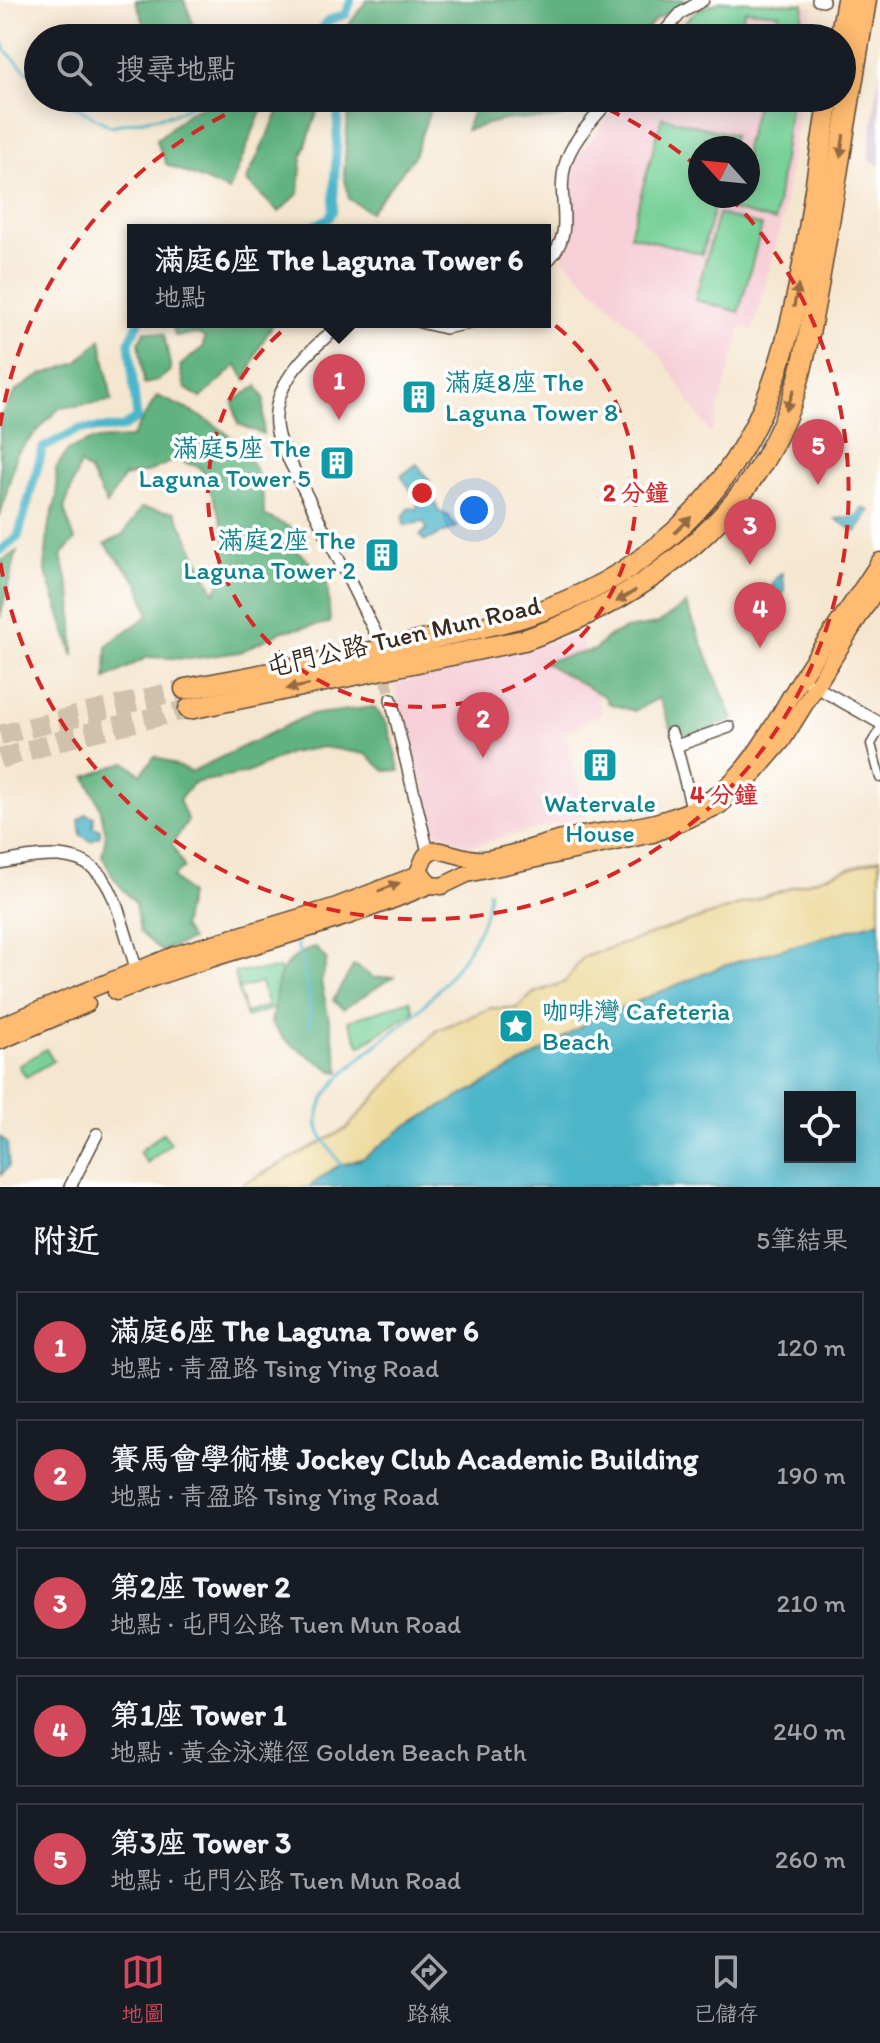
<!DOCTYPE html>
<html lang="zh-TW">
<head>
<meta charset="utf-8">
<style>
	:root { --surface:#171b24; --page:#20242c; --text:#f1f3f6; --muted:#9ea1a6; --line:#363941; --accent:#d1495b }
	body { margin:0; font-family:Itim,"LXGW WenKai TC",sans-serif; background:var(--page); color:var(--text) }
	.controls { position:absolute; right:24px; bottom:24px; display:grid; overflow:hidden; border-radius:0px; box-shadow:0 4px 20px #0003 }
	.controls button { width:72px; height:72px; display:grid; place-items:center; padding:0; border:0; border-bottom:2px solid var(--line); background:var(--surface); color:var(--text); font:40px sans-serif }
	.compass { position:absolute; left:688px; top:136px; width:72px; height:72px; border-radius:50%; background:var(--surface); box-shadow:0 4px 20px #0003; rotate:297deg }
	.you { position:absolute; left:474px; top:510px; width:28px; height:28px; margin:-20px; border:6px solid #fff; border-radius:50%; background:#1a73e8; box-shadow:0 0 0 12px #1a73e833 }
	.badge { display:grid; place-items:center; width:52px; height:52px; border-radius:50%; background:var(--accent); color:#fff; font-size:26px; font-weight:700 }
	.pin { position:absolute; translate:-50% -66px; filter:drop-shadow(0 2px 4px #0008) }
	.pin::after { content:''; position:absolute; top:42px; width:28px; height:24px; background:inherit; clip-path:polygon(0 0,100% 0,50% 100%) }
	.popup { position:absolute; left:127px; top:224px; width:424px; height:104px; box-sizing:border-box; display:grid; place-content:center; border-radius:0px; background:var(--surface); filter:drop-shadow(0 2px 6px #0005); font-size:26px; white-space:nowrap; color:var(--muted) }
	.popup b { font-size:30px; color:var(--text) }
	.popup::after { content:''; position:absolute; left:50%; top:100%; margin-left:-16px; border:16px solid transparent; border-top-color:var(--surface) }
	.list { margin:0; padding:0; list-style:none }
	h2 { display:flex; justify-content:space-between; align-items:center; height:104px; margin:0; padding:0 32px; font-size:34px }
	h2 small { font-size:26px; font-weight:400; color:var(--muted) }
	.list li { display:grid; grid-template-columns:52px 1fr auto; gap:24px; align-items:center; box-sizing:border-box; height:112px; margin:0 16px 16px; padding:0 16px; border:2px solid var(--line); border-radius:0px }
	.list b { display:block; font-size:30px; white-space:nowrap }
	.list p { margin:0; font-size:26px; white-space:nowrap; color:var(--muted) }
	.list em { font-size:26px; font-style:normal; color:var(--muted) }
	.icon { flex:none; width:44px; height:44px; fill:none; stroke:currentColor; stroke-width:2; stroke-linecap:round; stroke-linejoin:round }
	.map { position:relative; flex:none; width:880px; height:1187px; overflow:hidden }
	.search { position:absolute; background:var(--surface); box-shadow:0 4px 20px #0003; left:24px; right:24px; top:24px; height:88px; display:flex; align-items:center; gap:20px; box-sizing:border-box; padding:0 28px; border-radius:44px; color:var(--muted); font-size:30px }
	.sheet { height:744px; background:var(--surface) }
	nav { display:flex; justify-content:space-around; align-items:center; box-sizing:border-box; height:112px; border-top:2px solid var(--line); background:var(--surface); font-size:22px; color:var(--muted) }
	nav a { display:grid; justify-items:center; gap:4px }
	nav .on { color:var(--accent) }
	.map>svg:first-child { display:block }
	.built { fill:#f6cfd7; fill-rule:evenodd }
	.industrial { fill:#d1bdc9 }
	.green { fill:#77d198; stroke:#597e5b; stroke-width:2; fill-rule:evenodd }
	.forest { fill:#61b380; stroke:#4e6e4f; stroke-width:2 }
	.sand { fill:#eeda9e; stroke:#94825e; stroke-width:2 }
	.water { fill:#4bb5c9; stroke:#437074; stroke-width:2; fill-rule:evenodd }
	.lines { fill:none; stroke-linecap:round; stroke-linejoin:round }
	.stream { stroke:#4bb5c9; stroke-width:3 }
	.canal { stroke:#4bb5c9; stroke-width:9 }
	.minor-tunnel { stroke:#d0c0ac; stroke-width:11; stroke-dasharray:11 5.5; stroke-linecap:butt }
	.motorway-tunnel { stroke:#d0c0ac; stroke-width:20; stroke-dasharray:20 10; stroke-linecap:butt }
	.pedestrian-casing { stroke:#574639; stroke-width:11 }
	.minor-casing { stroke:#574639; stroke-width:14 }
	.primary-casing { stroke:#574639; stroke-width:19 }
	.motorway-casing { stroke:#574639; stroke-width:23 }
	.pedestrian { stroke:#fff; stroke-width:8 }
	.minor { stroke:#fff; stroke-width:11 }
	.primary { stroke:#febb71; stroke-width:16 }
	.motorway { stroke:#febb71; stroke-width:20 }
	.oneway { fill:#936b43 }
	.ring { fill:none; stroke:#d62828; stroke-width:4; stroke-dasharray:14 10 }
	.labels { text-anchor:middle; stroke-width:7; stroke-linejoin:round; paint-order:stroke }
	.culture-label { font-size:26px; fill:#0d838f; stroke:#fff; text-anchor:start }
	.street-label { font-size:26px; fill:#3b2a1e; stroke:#fff }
	.centre { fill:#d62828; stroke:#fff; stroke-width:4 }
	.ring-label { font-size:24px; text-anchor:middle; font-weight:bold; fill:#d62828; stroke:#fff; stroke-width:7; stroke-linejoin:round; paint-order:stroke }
</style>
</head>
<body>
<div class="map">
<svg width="880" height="1187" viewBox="0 0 880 1187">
	<rect width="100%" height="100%" fill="#fff"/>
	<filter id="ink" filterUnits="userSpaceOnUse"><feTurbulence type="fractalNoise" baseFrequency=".0125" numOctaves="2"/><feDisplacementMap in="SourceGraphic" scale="16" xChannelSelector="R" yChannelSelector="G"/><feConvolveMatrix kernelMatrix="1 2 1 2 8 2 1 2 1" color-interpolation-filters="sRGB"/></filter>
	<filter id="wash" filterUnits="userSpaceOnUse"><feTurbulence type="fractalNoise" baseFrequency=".006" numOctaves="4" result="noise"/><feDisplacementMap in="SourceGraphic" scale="32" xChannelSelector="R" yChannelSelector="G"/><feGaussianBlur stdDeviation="1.8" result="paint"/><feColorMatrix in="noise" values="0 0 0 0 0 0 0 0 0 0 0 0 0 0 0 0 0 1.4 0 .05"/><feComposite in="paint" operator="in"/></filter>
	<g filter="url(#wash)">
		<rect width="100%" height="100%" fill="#f5e6cf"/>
		<!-- built -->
		<g class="built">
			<path d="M722 1 813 6 809 38H669L691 15Z"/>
			<path d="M621 98H800L783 217 753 330 741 327 711 435 660 355 563 258 575 231 572 181 575 160ZM700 148H748V196H700Z"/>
			<path d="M581 634 602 713 565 733 586 816 470 846 437 832 394 684Z"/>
		</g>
		<!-- industrial -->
		<path class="industrial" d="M880 68V166L868 159Z"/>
		<!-- green -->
		<g class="green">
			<path d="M722 1 804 4 800 38H773L779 13 745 10 736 36 680 38 675 31 698 10Z"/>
			<path d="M758 98H791L775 221 729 209 733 196H748L745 148Z"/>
			<path d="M662 117 734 135 730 148H700V196H717L702 254 630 235Z"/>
			<path d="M718 214 762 226 739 312 695 300Z"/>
			<path d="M280 969 288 1004 246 1017 234 973ZM261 983 268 1006 245 1013 238 989Z"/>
			<path d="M410 1000 414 1011 360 1046 348 1021Z"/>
			<path d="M46 1049 53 1061 26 1077 19 1066Z"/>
			<path d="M163 1133 171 1143 147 1163 139 1152Z"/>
		</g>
		<!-- forest -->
		<g class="forest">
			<path d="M135 0H184L193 24 168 38H150Z"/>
			<path d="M367 0H690L655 20 639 38H339Z"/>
			<path d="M225 98 266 99 229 191 166 164 156 140 191 111Z"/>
			<path d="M285 98H322L302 157 299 193 279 212 246 181Z"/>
			<path d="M349 98H434L414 156 370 212 349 199 344 174Z"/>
			<path d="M477 98H587C558 131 540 114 504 120 492 122 479 127 466 130Z"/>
			<path d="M172 322H274L258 350 246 381 237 365 201 398 185 388 180 366 202 348 205 338 198 334 175 336Z"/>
			<path d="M145 331 164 334 171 370 157 381 144 384 139 341Z"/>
			<path d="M101 339 112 401 59 408 17 453 0 516V417L16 391 41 375 77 363Z"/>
			<path d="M257 386 264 398 263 434 238 424 233 402Z"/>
			<path d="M157 396C214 420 265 445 264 515L306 535 293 547 327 579 330 623 283 631 240 652 190 659 147 657 106 679 107 645 149 615 139 584 105 544 123 535 141 508 175 512 215 593C240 549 218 510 200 467L174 460 148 472 123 477 107 505 90 472 80 464 64 509 75 540 61 556 72 596 74 656 45 569 48 529 57 497 56 468 68 450 92 440 131 438Z"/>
			<path d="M17 551 0 618V562Z"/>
			<path d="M686 604 733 720 680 739 671 728 659 698 634 711 608 703 605 697 543 662 595 650 606 638 625 629 657 624Z"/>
			<path d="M374 707 387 724 400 771 384 770 366 754 323 747 289 753 247 773 193 783 179 800 188 821 172 844 184 867 173 877 189 894 182 927 191 940 161 951 140 932 135 903 115 880 102 856 106 834 100 807 86 777 125 762 141 774 155 756 191 772 308 715Z"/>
			<path d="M315 947 327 960 321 982 340 1072 333 1071 286 1041 271 1023C280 983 271 964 315 947Z"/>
			<path d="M354 965 374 978 393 977 343 1009 333 1000Z"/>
		</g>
		<!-- sand -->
		<path class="sand" d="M880 858V921L723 966 590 1021 528 1060 406 1126 364 1158 336 1167 309 1187H238L346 1129 437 1030 491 1008H517L534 993 565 982 583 957Z"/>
		<!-- water -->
		<g class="water">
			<path d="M417 464 429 480 438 511 449 516 456 527 425 541 420 536 427 529 424 522 404 525 403 517 409 508 417 509 418 500 401 476Z"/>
			<path d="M862 508 870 511 856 532 835 519 856 517Z"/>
			<path d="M782 573 785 590 778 606 770 607C765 599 774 577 782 573Z"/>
			<path d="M86 814 94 817 93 827 100 829V836L91 841 81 835 79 820Z"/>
			<path d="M880 921V1187H309L336 1167 364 1158 406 1126 528 1060 590 1021 723 966ZM850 1097V1157H790V1097Z"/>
			<path d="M0 1137 7 1143 9 1166 1 1175Z"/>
		</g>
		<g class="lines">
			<!-- stream -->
			<g class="stream">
				<path d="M0 35 6 51 38 82"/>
				<path d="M59 98 110 126 174 114 204 98"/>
				<path d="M296 940 309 992 310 1027"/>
				<path d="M343 1168C336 1156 320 1139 318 1126 312 1083 391 1037 419 1010 449 980 486 936 489 891"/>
			</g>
			<!-- canal -->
			<g class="canal">
				<path d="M316 38 327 21 346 14 351 0"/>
				<path d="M306 230 329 218 333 210 339 98"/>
				<path d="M0 551 18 537 43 448 79 429 121 428 137 419 129 342 139 322"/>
			</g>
		</g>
	</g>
	<g filter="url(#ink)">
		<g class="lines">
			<!-- minor-tunnel -->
			<path class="minor-tunnel" d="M375 632 391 699"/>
			<!-- motorway-tunnel -->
			<g class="motorway-tunnel">
				<path d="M0 735 185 689"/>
				<path d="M0 759 76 736 189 709"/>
			</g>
			<defs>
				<path id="pedestrian" d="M880 729 871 744 880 778"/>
				<g id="minor">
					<path d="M818 0 823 1"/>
					<path d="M659 38 681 13 703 0"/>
					<path d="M545 263C579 233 555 202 565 165 572 139 595 118 611 98"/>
					<path d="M344 322C308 351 261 391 280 442L375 632"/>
					<path d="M420 322 445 328 475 322"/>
					<path d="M811 684 880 723"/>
					<path d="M391 699 428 852"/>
					<path d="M671 733 676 746"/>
					<path d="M694 815 676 746 729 727"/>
					<path d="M0 863C112 837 109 884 138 974"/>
					<path d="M70 1187 97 1134"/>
				</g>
				<g id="primary">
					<path d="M420 871 430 885 442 886 467 874 653 834 719 806 752 776 782 741 880 583"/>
					<path d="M116 992C219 951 328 929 430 885"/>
					<path d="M0 1026 177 954 334 907 416 875C423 867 421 855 432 851 440 847 465 861 484 859 512 856 539 844 566 838 615 828 669 827 712 798 756 767 777 716 805 672 829 635 856 599 880 561"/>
					<path d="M0 1041 87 1004"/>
				</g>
				<g id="motorway">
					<path d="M840 38 847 0"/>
					<path d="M185 689C264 675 343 659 422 641 455 633 490 626 522 617 641 581 731 500 773 383 805 292 813 192 829 98"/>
					<path d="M189 709 524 640C650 597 762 512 799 378 812 329 819 278 828 228 841 152 853 76 866 0"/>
				</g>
			</defs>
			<!-- pedestrian casing -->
			<use href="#pedestrian" class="pedestrian-casing"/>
			<!-- minor casing -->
			<use href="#minor" class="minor-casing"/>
			<!-- primary casing -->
			<use href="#primary" class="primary-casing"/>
			<!-- motorway casing -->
			<use href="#motorway" class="motorway-casing"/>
			<!-- pedestrian -->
			<use href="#pedestrian" class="pedestrian"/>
			<!-- minor -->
			<use href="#minor" class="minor"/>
			<!-- primary -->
			<use href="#primary" class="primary"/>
			<!-- motorway -->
			<use href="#motorway" class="motorway"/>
		</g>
		<!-- one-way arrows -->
		<defs><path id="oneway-solid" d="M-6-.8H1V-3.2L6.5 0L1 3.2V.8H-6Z" transform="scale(2)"/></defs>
		<g class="oneway">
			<use href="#oneway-solid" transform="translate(842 146) rotate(99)"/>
			<use href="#oneway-solid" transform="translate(796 296) rotate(-79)"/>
			<use href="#oneway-solid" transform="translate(790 400) rotate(111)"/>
			<use href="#oneway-solid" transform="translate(683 525) rotate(-44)"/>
			<use href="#oneway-solid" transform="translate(626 596) rotate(149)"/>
			<use href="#oneway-solid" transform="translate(298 687) rotate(169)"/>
			<use href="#oneway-solid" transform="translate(389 887) rotate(-22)"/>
		</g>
	</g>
	<!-- distance rings -->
	<g class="ring">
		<circle cx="422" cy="493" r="214"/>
		<path d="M0 426A427 427 0 0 1 259 99M585 99A427 427 0 0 1 699 168M729 196A427 427 0 1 1 0 560"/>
	</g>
	<!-- icons -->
	<defs>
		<symbol id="building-square" viewBox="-11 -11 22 22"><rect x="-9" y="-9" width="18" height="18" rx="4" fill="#0f9aa8" stroke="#fff"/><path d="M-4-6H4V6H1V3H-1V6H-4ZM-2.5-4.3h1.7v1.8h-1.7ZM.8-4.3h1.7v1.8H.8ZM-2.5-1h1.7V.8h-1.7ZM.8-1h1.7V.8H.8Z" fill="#fff"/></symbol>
		<symbol id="sight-square" viewBox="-11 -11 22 22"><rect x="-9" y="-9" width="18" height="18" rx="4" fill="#0f9aa8" stroke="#fff"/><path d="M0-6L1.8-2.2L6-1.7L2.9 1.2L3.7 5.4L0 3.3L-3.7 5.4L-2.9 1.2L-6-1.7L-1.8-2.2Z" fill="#fff"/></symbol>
	</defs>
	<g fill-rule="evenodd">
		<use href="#building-square" x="399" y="377" width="40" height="40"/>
		<use href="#building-square" x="317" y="443" width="40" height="40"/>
		<use href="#building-square" x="362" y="535" width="40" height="40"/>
		<use href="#building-square" x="580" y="745" width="40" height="40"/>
		<use href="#sight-square" x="496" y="1006" width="40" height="40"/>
	</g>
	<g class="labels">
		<!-- culture labels -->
		<g class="culture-label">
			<text x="445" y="391">滿庭8座 The<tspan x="445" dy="30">Laguna Tower 8</tspan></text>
			<text x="311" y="457" text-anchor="end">滿庭5座 The<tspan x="311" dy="30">Laguna Tower 5</tspan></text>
			<text x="356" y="549" text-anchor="end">滿庭2座 The<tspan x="356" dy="30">Laguna Tower 2</tspan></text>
			<text x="600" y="812" text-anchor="middle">Watervale<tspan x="600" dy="30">House</tspan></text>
			<text x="542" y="1020">咖啡灣 Cafeteria<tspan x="542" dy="30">Beach</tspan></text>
		</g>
		<!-- street labels -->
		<g class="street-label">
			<text transform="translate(403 636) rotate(-13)" y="9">屯門公路 Tuen Mun Road</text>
		</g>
	</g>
	<circle cx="422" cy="493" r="12" class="centre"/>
	<g class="ring-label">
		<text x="636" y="501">2 分鐘</text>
		<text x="724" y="803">4 分鐘</text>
	</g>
</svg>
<div class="controls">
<button><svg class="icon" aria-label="locate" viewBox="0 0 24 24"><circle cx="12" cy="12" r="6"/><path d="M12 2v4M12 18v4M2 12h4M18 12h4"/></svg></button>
</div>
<svg class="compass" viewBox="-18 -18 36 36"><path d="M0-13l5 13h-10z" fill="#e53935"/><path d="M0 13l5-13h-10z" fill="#9ea1a6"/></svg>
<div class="you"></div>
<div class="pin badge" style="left:339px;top:420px">1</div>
<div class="popup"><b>滿庭6座 The Laguna Tower 6</b>地點</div>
<div class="pin badge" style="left:483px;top:758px">2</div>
<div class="pin badge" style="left:750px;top:565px">3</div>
<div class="pin badge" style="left:760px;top:648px">4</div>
<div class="pin badge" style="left:818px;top:485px">5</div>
<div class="search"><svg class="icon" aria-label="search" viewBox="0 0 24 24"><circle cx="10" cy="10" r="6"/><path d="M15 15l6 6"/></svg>搜尋地點</div>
</div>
<section class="sheet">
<h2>附近<small>5筆結果</small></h2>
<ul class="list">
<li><span class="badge">1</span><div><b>滿庭6座 The Laguna Tower 6</b><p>地點 · 青盈路 Tsing Ying Road</p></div><em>120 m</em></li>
<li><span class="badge">2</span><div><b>賽馬會學術樓 Jockey Club Academic Building</b><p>地點 · 青盈路 Tsing Ying Road</p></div><em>190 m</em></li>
<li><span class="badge">3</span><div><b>第2座 Tower 2</b><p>地點 · 屯門公路 Tuen Mun Road</p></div><em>210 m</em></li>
<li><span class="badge">4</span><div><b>第1座 Tower 1</b><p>地點 · 黃金泳灘徑 Golden Beach Path</p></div><em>240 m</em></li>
<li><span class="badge">5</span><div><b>第3座 Tower 3</b><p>地點 · 屯門公路 Tuen Mun Road</p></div><em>260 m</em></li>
</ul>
</section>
<nav>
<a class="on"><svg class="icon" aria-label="map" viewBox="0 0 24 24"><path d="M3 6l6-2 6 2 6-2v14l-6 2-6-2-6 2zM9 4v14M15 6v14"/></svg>地圖</a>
<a><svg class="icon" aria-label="directions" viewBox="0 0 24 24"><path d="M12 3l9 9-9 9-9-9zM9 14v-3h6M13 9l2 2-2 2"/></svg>路線</a>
<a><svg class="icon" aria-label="saved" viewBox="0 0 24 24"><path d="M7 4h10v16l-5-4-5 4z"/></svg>已儲存</a>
</nav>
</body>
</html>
